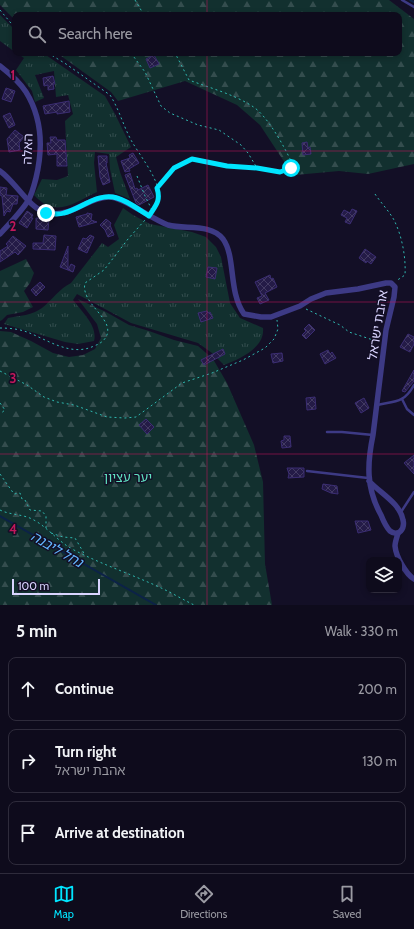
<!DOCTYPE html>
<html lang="en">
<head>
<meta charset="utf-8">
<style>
	:root { --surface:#0e0b1c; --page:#1c1929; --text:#f1f3f6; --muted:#9b9ba3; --line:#2e2b3b; --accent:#00e5ff }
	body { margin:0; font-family:Cabin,"Noto Sans Hebrew",sans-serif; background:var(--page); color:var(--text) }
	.controls { position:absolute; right:12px; bottom:12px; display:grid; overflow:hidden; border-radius:8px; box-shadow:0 2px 6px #0003 }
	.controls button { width:36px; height:36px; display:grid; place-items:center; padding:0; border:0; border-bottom:1px solid var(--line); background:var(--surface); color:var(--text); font:20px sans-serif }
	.scale { position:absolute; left:12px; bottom:10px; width:88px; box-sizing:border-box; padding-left:4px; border:2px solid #d9d4ff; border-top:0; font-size:11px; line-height:14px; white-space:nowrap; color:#d9d4ff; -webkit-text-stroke:3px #130f26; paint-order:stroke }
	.stop { position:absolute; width:12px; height:12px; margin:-9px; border:3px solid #00e5ff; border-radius:50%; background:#fff }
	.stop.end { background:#00e5ff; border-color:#fff; box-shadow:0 1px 4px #0008 }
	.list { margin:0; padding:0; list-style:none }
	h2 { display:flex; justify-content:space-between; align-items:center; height:52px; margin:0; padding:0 16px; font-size:17px }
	h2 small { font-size:13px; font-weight:400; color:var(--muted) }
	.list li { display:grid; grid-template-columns:26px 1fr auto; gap:12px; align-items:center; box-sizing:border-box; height:64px; margin:0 8px 8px; padding:0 8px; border:1px solid var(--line); border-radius:8px }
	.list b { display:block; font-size:15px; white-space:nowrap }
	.list p { margin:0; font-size:13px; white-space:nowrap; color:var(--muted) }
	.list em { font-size:13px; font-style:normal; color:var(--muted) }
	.icon { flex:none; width:22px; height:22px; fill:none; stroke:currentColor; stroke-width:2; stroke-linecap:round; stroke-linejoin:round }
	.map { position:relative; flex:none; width:414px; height:605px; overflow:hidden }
	.search { position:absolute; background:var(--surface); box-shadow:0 2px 6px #0003; left:12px; right:12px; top:12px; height:44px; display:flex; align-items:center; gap:10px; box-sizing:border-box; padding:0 14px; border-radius:8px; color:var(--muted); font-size:15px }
	.sheet { height:268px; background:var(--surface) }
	nav { display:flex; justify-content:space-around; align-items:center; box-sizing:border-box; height:56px; border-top:1px solid var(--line); background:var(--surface); font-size:11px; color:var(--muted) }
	nav a { display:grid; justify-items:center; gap:2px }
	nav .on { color:var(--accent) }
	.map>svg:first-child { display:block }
	.grass { fill:url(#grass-tufts) }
	.forest { fill:url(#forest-firs) }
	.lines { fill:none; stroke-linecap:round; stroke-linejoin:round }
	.stream { stroke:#0c2248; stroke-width:2 }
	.building { fill:url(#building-cross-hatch); stroke:#3b2d73 }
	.path { stroke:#2fb8b0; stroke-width:1; stroke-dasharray:2 3; stroke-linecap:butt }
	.lane { stroke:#3d3a85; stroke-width:2.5 }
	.street { stroke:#3d3a85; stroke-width:5.5 }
	.route { stroke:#00e5ff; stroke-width:5 }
	.grid { fill:none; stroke:#c2185b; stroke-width:1; stroke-opacity:0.55 }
	.labels { text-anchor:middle; stroke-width:3; stroke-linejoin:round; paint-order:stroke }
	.street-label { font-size:13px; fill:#d9d4ff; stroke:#130f26 }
	.park-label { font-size:13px; fill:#5fe0c0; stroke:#130f26 }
	.water-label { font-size:14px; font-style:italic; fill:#62b6ff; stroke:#130f26 }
	.grid-label { font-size:13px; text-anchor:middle; font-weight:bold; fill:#c2185b; stroke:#130f26; stroke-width:3; stroke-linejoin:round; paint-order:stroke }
</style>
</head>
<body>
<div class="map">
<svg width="414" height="605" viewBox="0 0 414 605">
	<defs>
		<pattern id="grass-tufts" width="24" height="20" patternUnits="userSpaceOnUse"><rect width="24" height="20" fill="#12302f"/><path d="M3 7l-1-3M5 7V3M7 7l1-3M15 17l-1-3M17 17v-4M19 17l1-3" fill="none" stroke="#344d4e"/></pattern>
		<pattern id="forest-firs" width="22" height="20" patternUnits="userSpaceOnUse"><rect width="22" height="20" fill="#12302f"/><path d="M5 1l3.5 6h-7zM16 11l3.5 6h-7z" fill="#344d4e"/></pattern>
		<pattern id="building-cross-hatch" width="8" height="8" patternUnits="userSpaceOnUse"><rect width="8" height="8" fill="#241b47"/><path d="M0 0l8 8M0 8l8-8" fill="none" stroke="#433b63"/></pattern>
	</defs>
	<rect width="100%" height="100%" fill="#130f26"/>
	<!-- grass -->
	<g class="grass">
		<path d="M0 15 15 30V52L0 41Z"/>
		<path d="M17 53H43L105 96 115 114 131 147 116 157 120 172 130 199 115 193 110 169 109 154 95 152 94 163 97 192C73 203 56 219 34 195L42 179 57 180 68 176 65 121 73 114 68 95 56 97 54 71 35 75 44 98 35 102 32 91 16 70 24 58Z"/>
		<path d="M123 208 133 215 150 224 192 232 206 237 216 247 221 257 230 303 240 318 263 328C265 348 239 359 224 365L212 353 198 343 131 323 77 294 73 300C82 312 98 326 94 341L78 344 65 342 4 324 8 318C19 316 33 315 42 308 52 300 59 289 71 283L102 243 108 247 119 239 114 225Z"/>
	</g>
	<!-- forest -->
	<g class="forest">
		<path d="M0 0H389L414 19V164L368 174 339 171 295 175 284 170 285 163 260 125 237 105 185 81 118 101 111 92 57 53H399V15H15V20L0 5Z"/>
		<path d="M26 259 34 273 30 283 24 291 33 307 23 312 7 315 2 320 0 321V271Z"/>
		<path d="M78 299 106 312 129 325 149 331 174 340 198 346 213 359 227 383 254 445 263 482 265 564 272 605H0V331L11 332 31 341 53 353 69 357 83 355 95 349 101 338 97 324Z"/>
	</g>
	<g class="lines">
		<!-- stream -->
		<g class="stream">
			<path d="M410 0 414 2"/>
			<path d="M0 516 156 605"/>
		</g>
	</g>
	<!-- building -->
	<g class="building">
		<path d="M154 55 159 64 150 68 146 59Z"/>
		<path d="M53 76 55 84H53L54 89 48 90V85L44 86 43 78Z"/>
		<path d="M6 88 15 91 11 102 2 99Z"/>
		<path d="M69 101 70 112 57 114V112L45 114 43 106Z"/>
		<path d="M10 113 15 125 9 128 3 116Z"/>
		<path d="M15 130 24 137 19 143 20 150 9 152 7 139Z"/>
		<path d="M50 137H56L57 140H65L67 166H57V154L48 155 47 143H51Z"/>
		<path d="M307 142 308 148 310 147 311 154 303 155 302 143Z"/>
		<path d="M133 153 139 163 129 169 130 171 125 172 121 161 130 158 129 155Z"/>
		<path d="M98 156H107V163H106L110 182 103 185 100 177Z"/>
		<path d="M130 173 135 189 137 188 138 190 148 185 154 197 139 205 136 203 125 175Z"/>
		<path d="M0 187 7 188 6 195 18 196 17 204H13L10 212 7 211 4 216 2 196 0 195Z"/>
		<path d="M352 209 357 211 350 224 345 222 347 218 341 215 344 210 350 213Z"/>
		<path d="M27 211 33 215 31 218H33L27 228 19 223Z"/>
		<path d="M87 213 92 214 91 220 97 222 79 227 76 217 87 214Z"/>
		<path d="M36 218 49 219 48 230 36 229Z"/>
		<path d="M106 219 111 223 110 225 114 235 108 237 105 230 100 225Z"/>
		<path d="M44 235 56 236 55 250 33 249V243H43Z"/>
		<path d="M90 235 94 237 87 253 78 249 83 238 86 239Z"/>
		<path d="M13 236 26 246 18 255 15 252 0 262V251L8 246 6 244Z"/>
		<path d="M68 246V270L71 264 75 266 73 272 60 267Z"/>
		<path d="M365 249 376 257 371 264 367 261 366 263 359 258Z"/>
		<path d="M208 267 217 268 215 279 206 277Z"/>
		<path d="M270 275 271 279 273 278 277 287 265 293 269 300 260 304 257 298 262 296 255 282Z"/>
		<path d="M40 282 45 287 36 296 31 290Z"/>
		<path d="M207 311 208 313 210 312 213 318 201 322 198 313Z"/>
		<path d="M309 324 315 330 306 339 302 335 306 331 304 329Z"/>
		<path d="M408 334 414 337V344L410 352 400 347Z"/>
		<path d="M223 349 225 354 204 365 201 360Z"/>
		<path d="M328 350 330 354 332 352 336 358 325 364 320 354Z"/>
		<path d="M282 353 283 361 273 363 271 354Z"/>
		<path d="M414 370V381L405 392 402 391Z"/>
		<path d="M315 397 316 409 307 410 306 398Z"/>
		<path d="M364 398 369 408 361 413 355 403Z"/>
		<path d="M146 419 154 427 147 434 139 425Z"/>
		<path d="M284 436H290L291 447 282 448 281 441 284 440Z"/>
		<path d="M414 455V474L404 463Z"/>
		<path d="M287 468H304V477L288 478 289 474Z"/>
		<path d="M323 484 337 486 338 494 331 493 322 489Z"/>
		<path d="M355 521H368L371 530 358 533Z"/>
	</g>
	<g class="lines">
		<!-- path -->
		<g class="path">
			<path d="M135 0 144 15"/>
			<path d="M0 10 15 28"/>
			<path d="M73 15H84"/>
			<path d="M48 53 66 64 110 95C119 109 123 125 131 140 140 156 157 176 159 194 160 201 155 206 152 211"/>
			<path d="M131 53 145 72 161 106 170 113 198 125 219 130 241 145 248 153 257 168"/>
			<path d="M137 176 145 196 152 210"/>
			<path d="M157 187 174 168 192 159 227 166 257 168 280 172 291 168 292 163C284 146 267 115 252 106 233 94 210 88 189 80L175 53"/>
			<path d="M375 194C381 203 389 211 394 220 402 236 406 257 405 275L396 281"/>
			<path d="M306 309 340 325 349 332 379 342"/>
			<path d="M0 328C9 328 19 329 27 332 48 340 71 357 94 346 99 344 103 342 106 337 116 319 80 304 85 283L104 270 128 239 145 220"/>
			<path d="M0 371 27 385 44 397 57 402 74 405 107 417 125 418 136 417 182 383 212 373 243 360 265 348 274 339 278 329 277 320"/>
			<path d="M0 403 5 410 0 414"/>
			<path d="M0 474 14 494 20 493 22 499 25 500 30 510 42 511 46 516V528"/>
			<path d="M0 510C10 515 22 514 32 519 48 527 58 542 74 550 99 563 125 572 150 583 165 589 180 598 194 605"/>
			<path d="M51 533 63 537 75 538 85 555"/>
		</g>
		<!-- lane -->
		<g class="lane">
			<path d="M402 0 414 7"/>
			<path d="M402 399 407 409 414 415"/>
			<path d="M377 405C396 401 404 403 414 385"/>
			<path d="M327 432H342L373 435"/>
			<path d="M307 471 368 478"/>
			<path d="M401 512 414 492"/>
		</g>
		<!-- street -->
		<g class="street">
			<path d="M0 66C9 73 19 81 26 92 42 118 43 149 36 178 34 186 32 194 28 201 20 213 10 223 0 234"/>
			<path d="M0 171C16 182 29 209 47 213 71 218 86 198 108 197 122 196 151 219 168 225 185 230 210 223 223 239 236 257 228 291 244 314L261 317H271L300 306 311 299 326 293 358 289 386 283H391L395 287 394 297 386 330 373 435C367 464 366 488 381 515 383 520 386 527 390 531 399 538 405 528 403 520 400 503 380 493 369 481"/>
			<path d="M398 533C397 537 395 542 395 546 396 557 406 574 414 579"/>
		</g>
	</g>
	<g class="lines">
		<!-- route -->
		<path class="route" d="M46 213C52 214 58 215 64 213 81 209 98 192 117 198 128 201 139 210 149 216 156 205 161 201 157 188L174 168 192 159 227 166 257 168 280 172 291 168"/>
	</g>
	<!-- grid -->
	<path class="grid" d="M207 0V15M207 53V605M0 151H414M0 302H414M0 454H414"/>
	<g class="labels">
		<!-- street labels -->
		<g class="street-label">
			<text transform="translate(27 149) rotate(-88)" y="5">האלה</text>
			<text transform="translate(377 325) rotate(-81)" y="5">אהבת ישראל</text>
		</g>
		<!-- park labels -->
		<g class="park-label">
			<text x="128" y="482">יער עציון</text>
		</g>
		<!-- water labels -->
		<g class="water-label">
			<text transform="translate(57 549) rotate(30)" y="5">נחל ליבנה</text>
		</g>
	</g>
	<g class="grid-label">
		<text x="13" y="80">1</text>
		<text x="13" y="231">2</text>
		<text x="13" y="383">3</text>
		<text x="13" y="534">4</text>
	</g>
</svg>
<div class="controls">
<button><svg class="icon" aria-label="layers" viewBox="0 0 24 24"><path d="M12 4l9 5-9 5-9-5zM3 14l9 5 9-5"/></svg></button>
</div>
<div class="scale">100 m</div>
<div class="stop" style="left:291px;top:168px"></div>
<div class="stop end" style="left:46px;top:213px"></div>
<div class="search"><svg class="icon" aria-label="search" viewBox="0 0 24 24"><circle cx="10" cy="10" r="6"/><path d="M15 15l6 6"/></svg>Search here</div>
</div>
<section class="sheet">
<h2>5 min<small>Walk · 330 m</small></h2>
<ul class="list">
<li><svg class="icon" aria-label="ahead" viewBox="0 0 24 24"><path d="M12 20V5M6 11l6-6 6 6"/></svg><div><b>Continue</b></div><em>200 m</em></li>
<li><svg class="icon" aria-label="right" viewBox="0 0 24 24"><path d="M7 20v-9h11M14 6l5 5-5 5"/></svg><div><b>Turn right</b><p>אהבת ישראל</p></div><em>130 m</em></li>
<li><svg class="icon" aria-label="arrive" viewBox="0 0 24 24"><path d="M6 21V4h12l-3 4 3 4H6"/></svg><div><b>Arrive at destination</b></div></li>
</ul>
</section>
<nav>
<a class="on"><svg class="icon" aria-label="map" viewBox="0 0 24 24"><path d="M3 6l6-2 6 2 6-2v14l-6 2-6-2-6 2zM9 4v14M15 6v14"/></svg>Map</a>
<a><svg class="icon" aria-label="directions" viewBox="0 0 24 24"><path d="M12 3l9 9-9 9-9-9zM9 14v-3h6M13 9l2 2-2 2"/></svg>Directions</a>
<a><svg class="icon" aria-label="saved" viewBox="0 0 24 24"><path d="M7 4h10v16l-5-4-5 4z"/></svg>Saved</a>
</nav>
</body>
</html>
